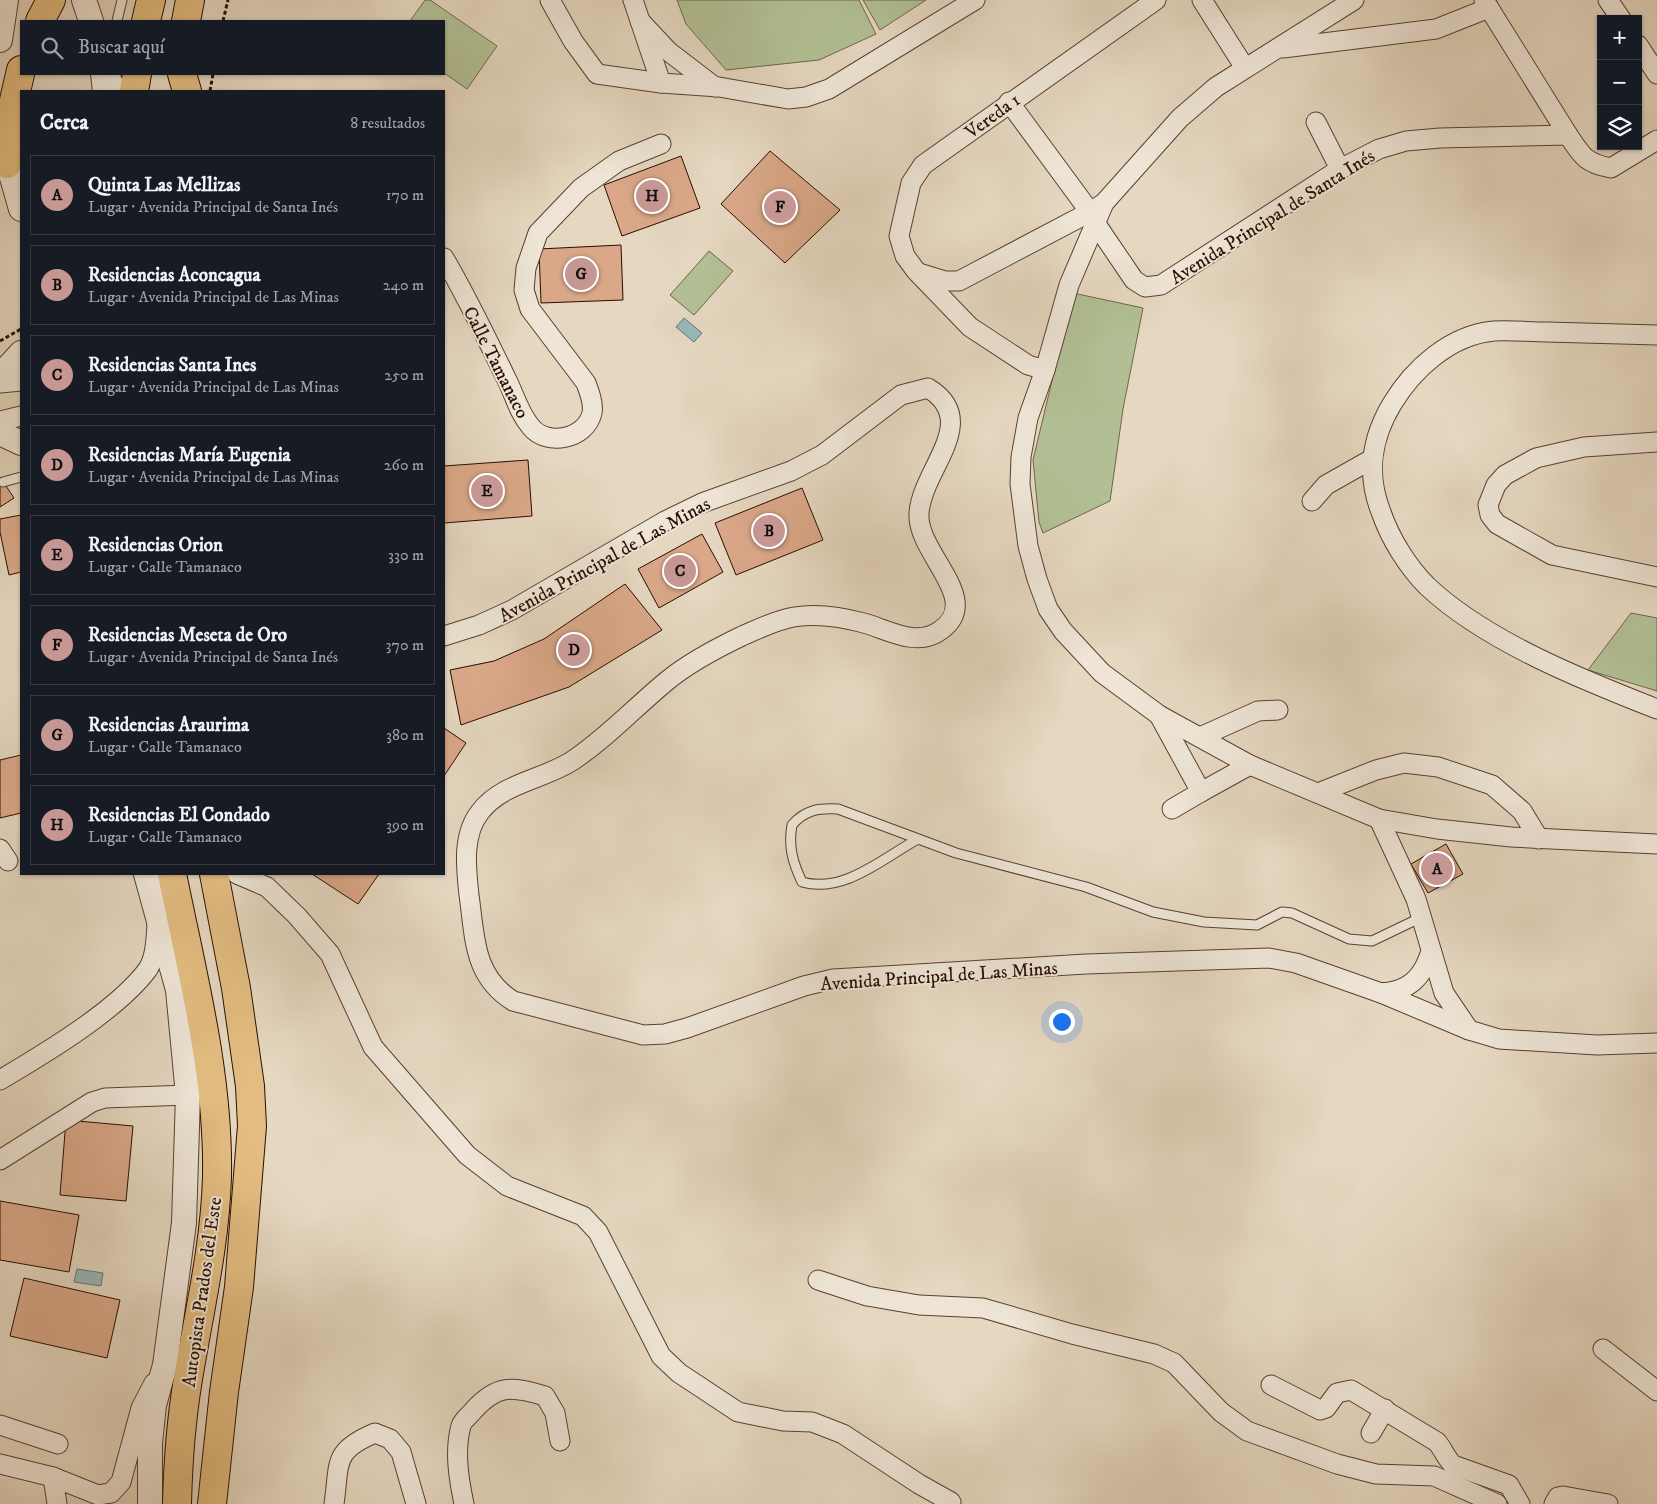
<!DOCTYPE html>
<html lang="es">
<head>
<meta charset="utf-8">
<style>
	:root { --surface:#171b24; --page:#242831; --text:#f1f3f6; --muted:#9ea1a6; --line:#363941; --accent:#c59692 }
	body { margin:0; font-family:"IM FELL DW Pica",serif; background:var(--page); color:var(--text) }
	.controls { position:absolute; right:15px; top:15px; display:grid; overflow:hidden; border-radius:0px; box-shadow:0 1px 4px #0004 }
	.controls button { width:45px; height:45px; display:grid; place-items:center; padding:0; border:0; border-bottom:1px solid var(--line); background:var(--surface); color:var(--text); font:25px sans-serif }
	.you { position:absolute; left:1061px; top:1021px; width:18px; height:18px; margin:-12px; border:4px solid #fff; border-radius:50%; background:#1a73e8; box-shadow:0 0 0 8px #1a73e833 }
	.badge { display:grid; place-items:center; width:32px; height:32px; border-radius:50%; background:var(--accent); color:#111; font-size:16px; font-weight:700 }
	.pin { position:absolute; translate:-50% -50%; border:2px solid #fff; box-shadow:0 1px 5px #0006 }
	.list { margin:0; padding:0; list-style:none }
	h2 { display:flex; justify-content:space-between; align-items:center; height:65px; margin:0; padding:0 20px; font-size:21px }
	h2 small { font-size:16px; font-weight:400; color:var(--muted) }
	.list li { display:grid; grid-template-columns:32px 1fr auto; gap:15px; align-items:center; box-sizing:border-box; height:80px; margin:0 10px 10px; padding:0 10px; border:1px solid var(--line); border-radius:0px }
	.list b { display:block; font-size:19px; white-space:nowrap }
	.list p { margin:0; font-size:16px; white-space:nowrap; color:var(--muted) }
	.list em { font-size:16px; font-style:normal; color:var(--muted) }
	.icon { flex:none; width:28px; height:28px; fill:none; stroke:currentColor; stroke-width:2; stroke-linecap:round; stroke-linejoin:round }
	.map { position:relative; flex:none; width:1657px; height:1504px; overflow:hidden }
	.search { position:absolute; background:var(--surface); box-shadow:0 1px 4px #0004; left:20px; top:20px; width:425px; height:55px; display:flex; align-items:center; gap:12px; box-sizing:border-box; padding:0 18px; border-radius:0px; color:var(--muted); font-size:19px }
	.panel { position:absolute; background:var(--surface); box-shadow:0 1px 4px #0004; left:20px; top:90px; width:425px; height:785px; border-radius:0px }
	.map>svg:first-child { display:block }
	.green { fill:#b2bf94; stroke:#6e664a }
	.water { fill:#97b8b9; stroke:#6b746f }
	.building { fill:#daa889; stroke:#290d00 }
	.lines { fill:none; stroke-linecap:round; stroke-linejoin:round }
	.service-casing { stroke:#584030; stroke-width:11 }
	.minor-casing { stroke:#584030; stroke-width:21 }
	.tertiary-casing { stroke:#584030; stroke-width:26 }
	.motorway-casing { stroke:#290d00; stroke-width:30 }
	.path { stroke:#290d00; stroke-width:3; stroke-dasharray:4 2.5; stroke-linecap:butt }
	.service { stroke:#eee5d6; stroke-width:9 }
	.minor { stroke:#eee5d6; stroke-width:19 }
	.tertiary { stroke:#eee5d6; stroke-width:24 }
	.motorway { stroke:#e2bc80; stroke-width:28 }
	.labels { text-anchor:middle; stroke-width:4; stroke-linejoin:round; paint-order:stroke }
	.street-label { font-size:19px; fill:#290d00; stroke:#eee5d6 }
</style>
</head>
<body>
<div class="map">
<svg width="1657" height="1504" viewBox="0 0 1657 1504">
	<rect width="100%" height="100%" fill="#e5d7c0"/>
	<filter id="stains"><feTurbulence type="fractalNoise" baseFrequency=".004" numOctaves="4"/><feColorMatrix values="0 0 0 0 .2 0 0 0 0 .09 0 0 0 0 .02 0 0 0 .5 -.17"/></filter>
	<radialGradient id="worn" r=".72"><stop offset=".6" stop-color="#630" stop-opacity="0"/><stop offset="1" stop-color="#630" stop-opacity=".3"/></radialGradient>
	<!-- green -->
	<g class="green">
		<path d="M425 0H430L497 46 467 89 444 73V21H410Z"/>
		<path d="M677 0H859L876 34 819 60 726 70 686 24Z"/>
		<path d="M863 0H926L880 30Z"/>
		<path d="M709 251 733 271 694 315 670 295Z"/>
		<path d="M1073 293 1143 308 1123 409 1110 501 1043 533 1039 522 1033 460Z"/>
		<path d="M1631 613 1657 618V691L1588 670Z"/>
	</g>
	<!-- water -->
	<g class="water">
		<path d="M684 318 702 333 694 342 676 327Z"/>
		<path d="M77 1269 103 1273 101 1286 74 1282Z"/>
	</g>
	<!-- building -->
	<g class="building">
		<path d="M770 151 840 210 785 263 721 204Z"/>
		<path d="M681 156 700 208 622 236 604 185Z"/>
		<path d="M621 245 623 300 541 303 539 249Z"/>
		<path d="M528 460 532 516 444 523V466Z"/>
		<path d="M0 477 14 498 0 507Z"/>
		<path d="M802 488 823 540 736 575 715 523Z"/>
		<path d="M21 515V572L9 575 0 532V519Z"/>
		<path d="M702 534 723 572 659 608 638 569Z"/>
		<path d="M625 584 662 630 569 687 461 725 450 670 494 661 544 639Z"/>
		<path d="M444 728 466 743 444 776Z"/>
		<path d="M21 755V813L0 818V760Z"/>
		<path d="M1446 844 1463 874 1428 893 1411 864Z"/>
		<path d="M312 874H379L358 904Z"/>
		<path d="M66 1120 133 1126 126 1201 60 1195Z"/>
		<path d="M0 1201 79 1215 69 1272 0 1260Z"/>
		<path d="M24 1278 120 1300 107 1358 10 1336Z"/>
	</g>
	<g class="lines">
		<defs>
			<g id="service">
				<path d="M117 21 122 0"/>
				<path d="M115 74 122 91"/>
				<path d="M3 482 21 477"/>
				<path d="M918 839C883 858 844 894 802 882 793 863 788 847 792 825 805 810 818 808 838 809L956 853 1086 887 1153 912 1204 922 1257 925 1282 912 1292 913 1349 939 1372 941 1422 917"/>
			</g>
			<g id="minor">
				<path d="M550 0 573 41 597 74 661 83 719 87 788 99 806 97 829 89 975 0"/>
				<path d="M633 0 661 83"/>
				<path d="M1202 0 1245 68"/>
				<path d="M1354 0 1216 87 1180 118 1104 203 1069 285 1045 370 1028 418 1021 457 1020 484 1028 546 1037 579 1048 609 1063 631 1102 673 1159 715 1250 765 1379 819 1437 829 1511 837 1657 844"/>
				<path d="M1484 0 1568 135"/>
				<path d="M1608 0 1621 19"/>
				<path d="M640 21 668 51 715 87"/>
				<path d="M1638 45 1657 74"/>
				<path d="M1283 48 1436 29 1489 8"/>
				<path d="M1009 102 1090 212"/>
				<path d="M1316 122 1340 169"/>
				<path d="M1096 224 1134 280 1145 287 1161 285 1340 169 1379 149 1406 141 1440 138 1568 135C1582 156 1585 163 1611 168L1657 140"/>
				<path d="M444 258C467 297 487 339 507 380 515 396 519 413 531 427 547 447 586 439 592 413 594 404 589 391 586 383L530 309 524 290 526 268 538 233 581 188 619 161 661 144"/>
				<path d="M919 273 945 281H959L1090 212 1104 203"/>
				<path d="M1657 335C1620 334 1584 333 1547 332 1530 332 1511 330 1494 331 1450 335 1413 369 1392 404 1371 439 1366 474 1381 512 1390 538 1407 566 1427 586 1485 641 1583 680 1657 709"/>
				<path d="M1045 370 1028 365 970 327 916 271 905 256 899 236 911 183 923 165 1156 0"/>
				<path d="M0 383 21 381"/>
				<path d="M0 421 21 416"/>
				<path d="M1657 442 1584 447 1536 458 1505 475 1496 485 1488 505 1490 515 1497 524 1552 555 1657 577"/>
				<path d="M1312 501 1326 485 1372 459"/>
				<path d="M444 636 479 625 512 610 665 521 702 503 791 471 822 455 901 395 928 388C982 421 922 469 919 513 916 553 984 599 941 630 917 648 889 630 864 623 842 617 817 613 794 617 776 620 758 629 742 636 717 648 690 662 668 680 636 706 607 738 572 761 542 780 502 783 480 812 462 835 466 867 469 895 475 937 473 976 513 1001L643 1035 665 1034 687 1028 804 986 833 979 1086 964 1269 958 1296 963 1381 993 1469 1030 1499 1039 1597 1045 1657 1043"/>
				<path d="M1159 715 1201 792 1250 765"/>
				<path d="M1200 737 1258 711 1278 710"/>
				<path d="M1318 793 1376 770 1404 763 1438 767 1492 785 1522 811 1539 839"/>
				<path d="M1172 809 1201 792"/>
				<path d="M1379 819 1416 899 1444 993 1469 1030"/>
				<path d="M0 849 8 861"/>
				<path d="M237 874 267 887 297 916 330 954 373 1047 467 1155 507 1186 583 1216 598 1232 661 1356 679 1373 738 1412 783 1421 812 1422 843 1434 919 1484 951 1502"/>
				<path d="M1381 993C1410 991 1423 977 1431 951"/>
				<path d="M0 1080C44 1054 118 1010 148 969 156 956 156 938 157 924"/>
				<path d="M0 1160 92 1102 105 1098 188 1095"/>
				<path d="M818 1280 867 1296 919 1305 983 1308 1072 1334 1154 1354 1174 1363 1221 1412 1247 1431 1337 1464 1376 1474 1434 1476 1497 1504"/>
				<path d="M1603 1349 1657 1391"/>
				<path d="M1271 1385 1320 1410 1326 1408 1337 1393 1351 1390 1437 1442C1443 1449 1446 1458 1453 1465L1509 1485 1520 1504"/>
				<path d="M0 1425 58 1444"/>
				<path d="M1371 1433 1385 1409"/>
				<path d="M0 1464 53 1477 98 1495 111 1493 121 1482 141 1408 154 1383"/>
				<path d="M53 1477 57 1504"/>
				<path d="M334 1504C340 1463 332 1451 375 1433L390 1439 401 1452 416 1504"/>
				<path d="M464 1504C459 1480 454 1451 461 1426 462 1421 469 1416 473 1411 497 1384 512 1386 545 1396L555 1413 560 1441"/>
				<path d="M1554 1504 1558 1497 1563 1496 1608 1504"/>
			</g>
			<g id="tertiary">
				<path d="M84 0 91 21"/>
				<path d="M0 40 6 0"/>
				<path d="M103 74 105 91"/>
				<path d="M3 146 21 209"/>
				<path d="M0 376 21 353"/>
				<path d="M0 433 21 443"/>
				<path d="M146 874 178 990 188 1095 184 1223 165 1365 154 1405 150 1443V1504"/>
			</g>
			<g id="motorway">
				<path d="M40 21 51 0"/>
				<path d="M146 21 151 0"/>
				<path d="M186 21 190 0"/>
				<path d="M182 74 187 91"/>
				<path d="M134 91 137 74"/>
				<path d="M7 164 12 109 21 70"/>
				<path d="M172 874C192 973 219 1075 217 1177 215 1246 199 1312 188 1379 181 1421 178 1462 177 1504"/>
				<path d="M212 1504 224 1392 239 1287 252 1126 250 1086 236 988 214 874"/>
			</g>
		</defs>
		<!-- service casing -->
		<use href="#service" class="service-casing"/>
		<!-- minor casing -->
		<use href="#minor" class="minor-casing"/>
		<!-- tertiary casing -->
		<use href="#tertiary" class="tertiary-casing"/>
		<!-- motorway casing -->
		<use href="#motorway" class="motorway-casing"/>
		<!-- path -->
		<g class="path">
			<path d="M223 21 228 0"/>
			<path d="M210 91 213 74"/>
			<path d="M0 341 21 329"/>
		</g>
		<!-- service -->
		<use href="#service" class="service"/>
		<!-- minor -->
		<use href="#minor" class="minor"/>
		<!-- tertiary -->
		<use href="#tertiary" class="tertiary"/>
		<!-- motorway -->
		<use href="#motorway" class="motorway"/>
	</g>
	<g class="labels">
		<!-- street labels -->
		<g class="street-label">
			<text transform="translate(992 115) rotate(-36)" y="7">Vereda 1</text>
			<text transform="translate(1272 216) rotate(-32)" y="7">Avenida Principal de Santa Inés</text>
			<text transform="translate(497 362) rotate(63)" y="7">Calle Tamanaco</text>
			<text transform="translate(604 559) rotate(-29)" y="7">Avenida Principal de Las Minas</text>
			<text transform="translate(939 975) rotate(-4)" y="7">Avenida Principal de Las Minas</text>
			<text transform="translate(201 1292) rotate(-82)" y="7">Autopista Prados del Este</text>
		</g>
	</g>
	<rect width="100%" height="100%" filter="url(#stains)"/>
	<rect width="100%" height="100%" fill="url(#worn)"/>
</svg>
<div class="controls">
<button>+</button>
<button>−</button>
<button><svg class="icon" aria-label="layers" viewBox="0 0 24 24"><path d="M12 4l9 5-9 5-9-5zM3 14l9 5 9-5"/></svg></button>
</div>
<div class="you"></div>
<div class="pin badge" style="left:1437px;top:869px">A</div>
<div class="pin badge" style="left:769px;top:531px">B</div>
<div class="pin badge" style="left:680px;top:571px">C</div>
<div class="pin badge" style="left:574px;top:650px">D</div>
<div class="pin badge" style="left:487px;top:491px">E</div>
<div class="pin badge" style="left:780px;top:207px">F</div>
<div class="pin badge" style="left:581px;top:274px">G</div>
<div class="pin badge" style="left:652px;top:196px">H</div>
<div class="search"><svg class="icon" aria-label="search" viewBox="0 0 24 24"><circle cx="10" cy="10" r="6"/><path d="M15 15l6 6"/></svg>Buscar aquí</div>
<section class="panel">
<h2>Cerca<small>8 resultados</small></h2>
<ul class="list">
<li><span class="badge">A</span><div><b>Quinta Las Mellizas</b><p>Lugar · Avenida Principal de Santa Inés</p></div><em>170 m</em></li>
<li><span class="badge">B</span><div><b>Residencias Aconcagua</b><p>Lugar · Avenida Principal de Las Minas</p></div><em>240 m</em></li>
<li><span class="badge">C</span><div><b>Residencias Santa Ines</b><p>Lugar · Avenida Principal de Las Minas</p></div><em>250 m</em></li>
<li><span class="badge">D</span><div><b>Residencias María Eugenia</b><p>Lugar · Avenida Principal de Las Minas</p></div><em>260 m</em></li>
<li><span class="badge">E</span><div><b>Residencias Orion</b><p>Lugar · Calle Tamanaco</p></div><em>330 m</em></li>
<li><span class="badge">F</span><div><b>Residencias Meseta de Oro</b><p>Lugar · Avenida Principal de Santa Inés</p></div><em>370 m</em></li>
<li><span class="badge">G</span><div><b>Residencias Araurima</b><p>Lugar · Calle Tamanaco</p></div><em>380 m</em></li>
<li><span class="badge">H</span><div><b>Residencias El Condado</b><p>Lugar · Calle Tamanaco</p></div><em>390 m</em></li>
</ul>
</section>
</div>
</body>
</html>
